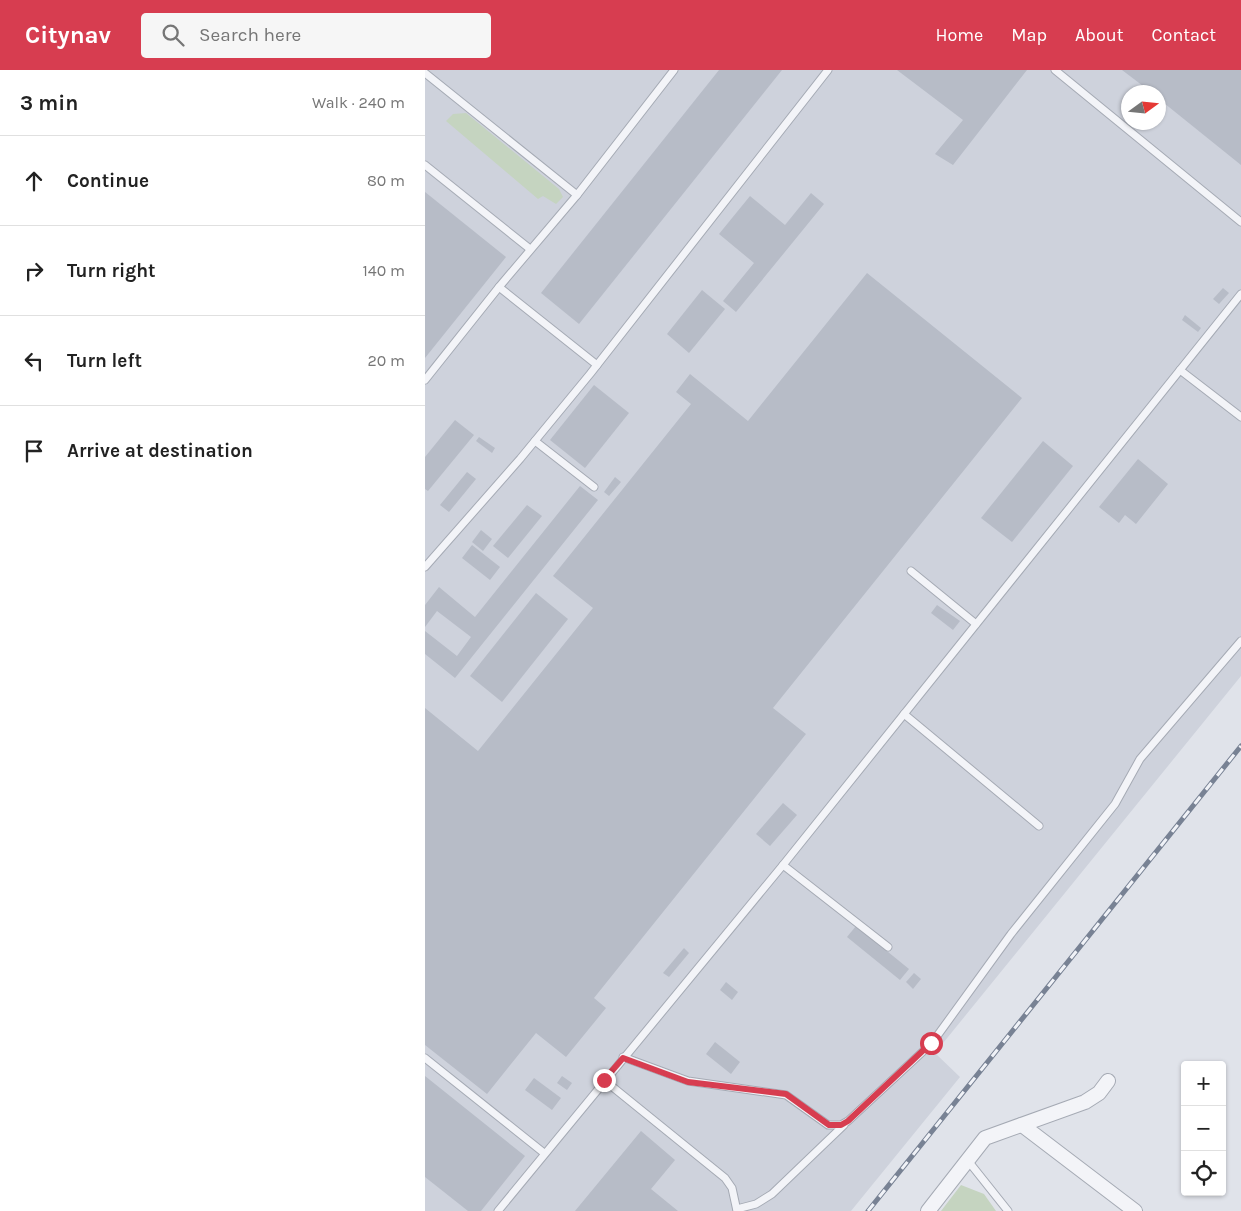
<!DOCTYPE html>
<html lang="en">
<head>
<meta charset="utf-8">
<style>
	:root { --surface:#fff; --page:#f6f6f6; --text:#222; --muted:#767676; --line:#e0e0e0; --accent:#d73d50 }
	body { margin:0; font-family:Karla,sans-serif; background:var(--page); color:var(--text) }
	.controls { position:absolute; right:15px; bottom:15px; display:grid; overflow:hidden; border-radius:5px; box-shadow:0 1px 4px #0004 }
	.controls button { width:45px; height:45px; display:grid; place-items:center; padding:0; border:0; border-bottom:1px solid var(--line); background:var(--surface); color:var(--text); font:25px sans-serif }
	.compass { position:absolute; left:696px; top:15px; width:45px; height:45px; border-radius:50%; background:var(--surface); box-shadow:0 1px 4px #0004; rotate:75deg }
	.stop { position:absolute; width:15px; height:15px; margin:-11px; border:4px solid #d73d50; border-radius:50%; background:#fff }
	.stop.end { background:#d73d50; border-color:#fff; box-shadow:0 1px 5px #0008 }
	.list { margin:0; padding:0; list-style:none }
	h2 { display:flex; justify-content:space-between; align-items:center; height:65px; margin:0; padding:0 20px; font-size:21px }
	h2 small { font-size:16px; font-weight:400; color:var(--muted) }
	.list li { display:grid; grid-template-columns:32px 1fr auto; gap:15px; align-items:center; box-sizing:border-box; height:90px; padding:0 20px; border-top:1px solid var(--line) }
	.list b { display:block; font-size:19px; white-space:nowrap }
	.list em { font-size:16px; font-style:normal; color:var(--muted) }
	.icon { flex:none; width:28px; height:28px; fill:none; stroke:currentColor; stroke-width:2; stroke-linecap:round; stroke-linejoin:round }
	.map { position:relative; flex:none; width:816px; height:1141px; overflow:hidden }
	header { display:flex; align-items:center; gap:30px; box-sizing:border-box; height:70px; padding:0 25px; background:var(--accent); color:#fff }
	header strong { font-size:24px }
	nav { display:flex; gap:28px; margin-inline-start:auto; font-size:18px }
	.search { width:350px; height:45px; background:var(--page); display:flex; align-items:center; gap:12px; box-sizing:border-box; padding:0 18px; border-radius:5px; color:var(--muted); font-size:19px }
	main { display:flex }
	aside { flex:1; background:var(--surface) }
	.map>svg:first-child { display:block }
	.built { fill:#ced2dc; fill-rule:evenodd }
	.green { fill:#c5d4c0 }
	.building { fill:#b7bcc7 }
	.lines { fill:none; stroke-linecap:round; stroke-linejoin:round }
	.service-casing { stroke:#a5aab4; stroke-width:9 }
	.minor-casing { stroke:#a5aab4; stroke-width:16 }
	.service { stroke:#f3f4f8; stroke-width:7 }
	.minor { stroke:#f3f4f8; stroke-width:14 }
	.rail-casing { stroke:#788294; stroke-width:5 }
	.rail { stroke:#f0f2f7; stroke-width:3; stroke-dasharray:9; stroke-linecap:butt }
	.route { stroke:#d73d50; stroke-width:6 }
</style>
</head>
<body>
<header>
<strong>Citynav</strong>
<div class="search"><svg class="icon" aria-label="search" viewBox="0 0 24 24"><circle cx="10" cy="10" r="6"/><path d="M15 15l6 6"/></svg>Search here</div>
<nav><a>Home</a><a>Map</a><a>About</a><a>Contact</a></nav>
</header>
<main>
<aside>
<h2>3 min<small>Walk · 240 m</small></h2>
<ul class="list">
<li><svg class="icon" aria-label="ahead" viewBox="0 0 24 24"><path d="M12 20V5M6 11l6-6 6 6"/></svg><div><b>Continue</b></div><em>80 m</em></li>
<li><svg class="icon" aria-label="right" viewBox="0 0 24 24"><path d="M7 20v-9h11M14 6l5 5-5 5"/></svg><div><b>Turn right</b></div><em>140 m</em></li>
<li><svg class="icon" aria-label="left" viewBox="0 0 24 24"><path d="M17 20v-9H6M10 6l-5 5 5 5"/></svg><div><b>Turn left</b></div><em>20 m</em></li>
<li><svg class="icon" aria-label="arrive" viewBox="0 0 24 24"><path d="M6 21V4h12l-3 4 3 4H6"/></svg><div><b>Arrive at destination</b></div></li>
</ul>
</aside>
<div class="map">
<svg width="816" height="1141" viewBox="0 0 816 1141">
	<rect width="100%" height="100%" fill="#e0e3ea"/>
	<!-- built -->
	<path class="built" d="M0 0H816V606L510 983 535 1007 426 1141H0ZM704 22H734V52H704Z"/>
	<!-- green -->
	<g class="green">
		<path d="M41 43 134 119 138 127 131 134 118 126 113 129 21 51 28 44Z"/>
		<path d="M536 1115 559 1124 571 1141H516Z"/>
	</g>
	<!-- building -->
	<g class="building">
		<path d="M294 0H357L154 254 116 223Z"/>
		<path d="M472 0H602L528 95 510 84 538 50Z"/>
		<path d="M697 0H816V95L734 29V22H726Z"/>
		<path d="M0 122 81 187 0 288Z"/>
		<path d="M386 123 399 134 311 242 298 231 329 193 294 164 325 126 360 155Z"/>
		<path d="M442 203 597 328 348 638 381 664 169 928 181 938 141 987 111 963 62 1024 0 975V638L53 681 168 538 128 506 266 334 251 322 265 304 323 351Z"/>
		<path d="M798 218 804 223 794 234 788 229Z"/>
		<path d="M277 220 300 239 264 283 242 264Z"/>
		<path d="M760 245 776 258 773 262 757 250Z"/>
		<path d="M169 315 204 343 160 398 125 370Z"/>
		<path d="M30 350 49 365 3 421 0 419V387Z"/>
		<path d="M54 367 70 378 67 383 51 371Z"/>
		<path d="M618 371 648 396 587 472 556 448Z"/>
		<path d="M713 389 743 414 711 454 700 445 694 453 674 437Z"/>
		<path d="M42 402 51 409 24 442 15 435Z"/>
		<path d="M190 407 196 412 184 426 179 422Z"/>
		<path d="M155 416 173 430 30 608 0 584V561L32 586 46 567 12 541 0 557V535L14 517 50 547Z"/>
		<path d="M102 435 117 446 83 488 68 476Z"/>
		<path d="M56 460 67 469 58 481 47 472Z"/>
		<path d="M47 475 75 497 65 510 37 488Z"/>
		<path d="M111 523 143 549 77 632 45 606Z"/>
		<path d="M512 535 535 551 528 560 506 543Z"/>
		<path d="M358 733 372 745 345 776 331 764Z"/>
		<path d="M431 856 484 899 475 910 422 867Z"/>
		<path d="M259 878 264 883 244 907 238 903Z"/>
		<path d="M489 903 496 909 488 919 481 912Z"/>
		<path d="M301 912 313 922 307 930 295 920Z"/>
		<path d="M290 972 315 992 306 1004 281 984Z"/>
		<path d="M0 1006 100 1086 56 1141H43L0 1107Z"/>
		<path d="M137 1006 147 1013 142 1020 132 1013Z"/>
		<path d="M109 1008 136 1028 127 1040 100 1020Z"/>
		<path d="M216 1061 250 1090 226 1119 253 1141H150Z"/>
	</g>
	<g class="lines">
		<defs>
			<g id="service">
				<path d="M630 0 816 152"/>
				<path d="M0 3 152 125 249 0"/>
				<path d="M0 95 105 179"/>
				<path d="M74 217 172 295"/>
				<path d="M755 300 816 347"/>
				<path d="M0 310 74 217 152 125"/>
				<path d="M110 371 169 417"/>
				<path d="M0 497 95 389 165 304 403 0"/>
				<path d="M486 501 551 554"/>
				<path d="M479 644 614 756"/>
				<path d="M358 795 463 877"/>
				<path d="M198 987 263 1011 361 1025 403 1055H416L423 1051 507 973 586 864 690 734 715 689 816 571"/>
				<path d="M0 988 119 1083"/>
				<path d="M179 1010 300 1108 307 1118 312 1141"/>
				<path d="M544 1092 583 1141"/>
				<path d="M312 1139 331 1134 347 1124 419 1055"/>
				<path d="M73 1141 358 795 816 224"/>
			</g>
			<g id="minor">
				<path d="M597 1055 710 1141"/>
				<path d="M503 1141 560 1068 660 1032 674 1023 683 1011"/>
			</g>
		</defs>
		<!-- service casing -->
		<use href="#service" class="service-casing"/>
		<!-- minor casing -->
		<use href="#minor" class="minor-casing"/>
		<!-- service -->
		<use href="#service" class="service"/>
		<!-- minor -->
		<use href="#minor" class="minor"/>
		<defs>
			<path id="rail" d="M443 1141 816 676"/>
		</defs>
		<!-- rail casing -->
		<use href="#rail" class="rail-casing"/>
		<!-- rail -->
		<use href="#rail" class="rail"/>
	</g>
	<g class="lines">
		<!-- route -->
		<path class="route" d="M179 1010 198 988 263 1012 361 1024 404 1055H416L423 1051 506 973"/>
	</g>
</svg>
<div class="controls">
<button>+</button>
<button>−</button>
<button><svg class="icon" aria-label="locate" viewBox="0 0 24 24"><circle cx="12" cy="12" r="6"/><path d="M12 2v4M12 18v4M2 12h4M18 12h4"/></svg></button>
</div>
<svg class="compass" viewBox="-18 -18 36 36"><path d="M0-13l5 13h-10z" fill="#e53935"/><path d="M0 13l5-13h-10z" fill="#767676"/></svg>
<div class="stop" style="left:506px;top:973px"></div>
<div class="stop end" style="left:179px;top:1010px"></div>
</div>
</main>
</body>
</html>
